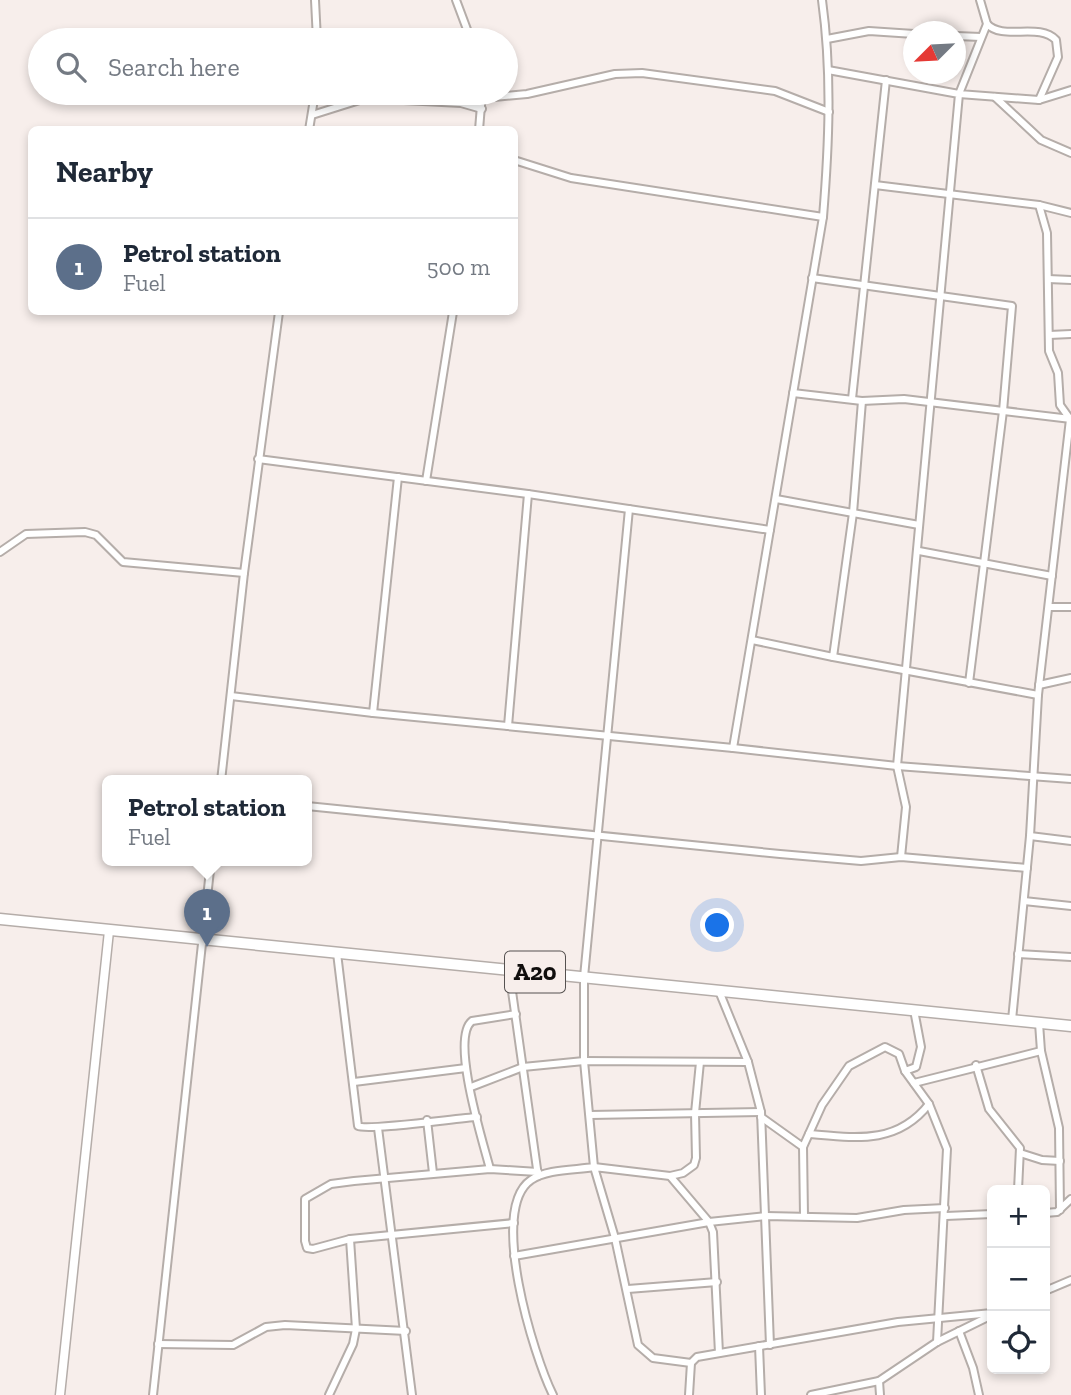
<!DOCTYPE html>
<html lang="en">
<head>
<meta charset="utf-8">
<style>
	:root { --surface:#fff; --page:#f6f6f7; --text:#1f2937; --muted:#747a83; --line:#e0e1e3; --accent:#ea580c }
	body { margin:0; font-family:"Zilla Slab",serif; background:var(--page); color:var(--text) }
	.controls { position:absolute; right:21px; bottom:21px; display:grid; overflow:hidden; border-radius:10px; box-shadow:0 4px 10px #0003 }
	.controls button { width:63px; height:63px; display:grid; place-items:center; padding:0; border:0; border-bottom:2px solid var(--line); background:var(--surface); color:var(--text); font:35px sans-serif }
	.compass { position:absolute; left:903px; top:21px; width:63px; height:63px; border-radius:50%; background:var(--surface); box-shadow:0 4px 10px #0003; rotate:246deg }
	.you { position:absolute; left:718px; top:926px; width:24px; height:24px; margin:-18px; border:5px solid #fff; border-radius:50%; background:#1a73e8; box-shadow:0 0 0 10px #1a73e833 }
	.badge { display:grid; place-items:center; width:46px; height:46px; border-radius:50%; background:var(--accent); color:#fff; font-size:23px; font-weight:700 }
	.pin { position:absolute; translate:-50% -58px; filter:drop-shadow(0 2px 4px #0008) }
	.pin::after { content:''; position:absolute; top:37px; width:24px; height:21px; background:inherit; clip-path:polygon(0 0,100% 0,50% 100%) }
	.popup { position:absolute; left:102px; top:775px; width:210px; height:91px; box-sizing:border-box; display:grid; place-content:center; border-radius:10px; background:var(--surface); filter:drop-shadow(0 2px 5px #0005); font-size:23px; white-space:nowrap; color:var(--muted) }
	.popup b { font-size:26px; color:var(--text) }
	.popup::after { content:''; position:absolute; left:50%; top:100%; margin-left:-14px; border:14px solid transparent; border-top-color:var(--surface) }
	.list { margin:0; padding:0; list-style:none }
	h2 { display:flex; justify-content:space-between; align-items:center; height:91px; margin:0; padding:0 28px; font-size:30px }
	h2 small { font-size:23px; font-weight:400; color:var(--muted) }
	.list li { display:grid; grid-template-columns:46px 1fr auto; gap:21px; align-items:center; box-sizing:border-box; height:98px; padding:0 28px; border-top:2px solid var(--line) }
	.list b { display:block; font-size:26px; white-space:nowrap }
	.list p { margin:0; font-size:23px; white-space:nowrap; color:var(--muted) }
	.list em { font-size:23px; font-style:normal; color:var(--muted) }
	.icon { flex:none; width:38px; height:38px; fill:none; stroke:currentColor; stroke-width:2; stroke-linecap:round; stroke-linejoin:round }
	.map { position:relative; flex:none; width:1071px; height:1395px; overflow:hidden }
	.search { position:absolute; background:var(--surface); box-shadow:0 4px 10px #0003; left:28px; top:28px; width:490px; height:77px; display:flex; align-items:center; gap:18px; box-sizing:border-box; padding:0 24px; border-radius:38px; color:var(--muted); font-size:26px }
	.panel { position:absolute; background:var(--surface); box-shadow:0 4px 10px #0003; left:28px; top:126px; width:490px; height:189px; border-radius:10px }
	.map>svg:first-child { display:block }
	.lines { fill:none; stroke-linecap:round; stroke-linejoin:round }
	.minor-casing { stroke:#b5ada9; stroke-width:10 }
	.tertiary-casing { stroke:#b5ada9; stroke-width:11 }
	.primary-casing { stroke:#b5ada9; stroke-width:13 }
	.minor { stroke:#fff; stroke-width:6 }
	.tertiary { stroke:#fff; stroke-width:8 }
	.primary { stroke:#fff; stroke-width:10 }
	.labels { text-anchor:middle; stroke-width:6; stroke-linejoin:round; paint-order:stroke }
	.shield { fill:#f7eeeb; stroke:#555150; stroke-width:2 }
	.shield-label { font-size:24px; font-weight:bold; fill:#100e0d }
</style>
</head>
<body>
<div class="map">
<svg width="1071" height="1395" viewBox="0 0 1071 1395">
	<rect width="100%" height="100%" fill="#f7eeeb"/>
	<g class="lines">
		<defs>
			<g id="minor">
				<path d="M315 0 317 40"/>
				<path d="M456 0 471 40"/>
				<path d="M980 0 987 24 959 94 1039 100 1071 90"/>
				<path d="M987 24C1003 41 1039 22 1056 40L1058 57 1039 100"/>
				<path d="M956 36 981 37"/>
				<path d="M827 39 869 31 914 34"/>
				<path d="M828 70 959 94 897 766 906 807 901 857"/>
				<path d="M995 97 1041 140 1071 153"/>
				<path d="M483 98 527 94 615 74 642 73 775 91 829 112"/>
				<path d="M312 115 366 98 461 103 482 109"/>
				<path d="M309 130 315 93"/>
				<path d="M479 130 482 93"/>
				<path d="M514 160 571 178 823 217"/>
				<path d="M875 185 1039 205 1071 213"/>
				<path d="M812 278 1012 306 1003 411 969 683"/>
				<path d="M1048 279 1071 280"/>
				<path d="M1049 335 1071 334"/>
				<path d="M793 393 862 401 904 399 1071 419"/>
				<path d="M852 399 886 80"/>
				<path d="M258 459 528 494 770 530"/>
				<path d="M426 481 453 312"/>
				<path d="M776 499 919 525"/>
				<path d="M919 551 1052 576"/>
				<path d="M0 552 26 534 85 532 96 535 123 562 244 573"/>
				<path d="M1049 607H1071"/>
				<path d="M752 640 833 657 853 513 862 401"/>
				<path d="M833 657 1038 695"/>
				<path d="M1039 685 1071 678"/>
				<path d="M231 696 373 713 733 748 823 217C829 144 832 73 822 0"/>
				<path d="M373 713 398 477"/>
				<path d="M508 726 528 494"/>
				<path d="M733 748 897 766 1071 779"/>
				<path d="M221 781 244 573 279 312"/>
				<path d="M307 806 780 854 861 861 901 857 1027 868"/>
				<path d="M1030 836 1071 841"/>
				<path d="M1024 901 1071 906"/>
				<path d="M337 953 358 1126C367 1131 458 1118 477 1117"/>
				<path d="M1018 954 1071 957"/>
				<path d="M509 970 538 1176"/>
				<path d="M719 991 748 1062 761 1112 770 1345"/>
				<path d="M914 1010 921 1047 916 1067 905 1071 929 1104 947 1149 937 1342"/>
				<path d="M1012 1020 1030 836 1038 695 1070 419 1060 405 1058 373 1049 351 1047 233 1039 205"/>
				<path d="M1039 1023 1041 1051 1059 1128 1060 1210"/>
				<path d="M976 1065 989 1109 1020 1148 1018 1190"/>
				<path d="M354 1082 466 1068"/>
				<path d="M914 1083 1041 1051"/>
				<path d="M471 1087 523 1067 584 1061 748 1062"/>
				<path d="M590 1115 761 1112"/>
				<path d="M761 1117 803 1147"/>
				<path d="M427 1120 433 1173"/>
				<path d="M378 1128 412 1395"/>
				<path d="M809 1134C855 1138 897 1145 929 1104"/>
				<path d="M1020 1153 1042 1160 1060 1161"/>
				<path d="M490 1169C483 1142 450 1038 472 1021L516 1014"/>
				<path d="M670 1176 683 1173 694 1165 696 1158 695 1113 700 1062"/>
				<path d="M1045 1213 1057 1212 1071 1199"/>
				<path d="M804 1216 803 1147 822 1105 849 1066 885 1047 899 1054 905 1071"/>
				<path d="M946 1216 992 1214"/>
				<path d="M514 1223 350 1239 313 1249 307 1248 305 1241V1199L331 1184 354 1181 490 1169 538 1172"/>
				<path d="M514 1256 709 1222 766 1216 857 1218 904 1210 945 1208"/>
				<path d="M628 1289 717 1282"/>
				<path d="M1045 1291 1071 1280"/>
				<path d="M959 1331 973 1368 979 1395"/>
				<path d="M158 1344 233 1345 266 1327 285 1325 406 1331"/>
				<path d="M759 1346 761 1395"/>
				<path d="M691 1363 653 1358 638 1345 615 1238 594 1167 670 1176 709 1222 713 1232 719 1353"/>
				<path d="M879 1381 880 1395"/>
				<path d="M153 1395 211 861"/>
				<path d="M329 1395 353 1344 356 1329 350 1239"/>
				<path d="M553 1395C534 1357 488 1209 531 1180 546 1169 576 1170 594 1167L584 1061V977L629 509"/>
				<path d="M689 1395 691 1363 697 1357 898 1322 992 1313"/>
				<path d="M811 1395 879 1381 937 1342 992 1315"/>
			</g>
			<path id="tertiary" d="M60 1395 109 931"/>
			<path id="primary" d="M0 919 1071 1026"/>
		</defs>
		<!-- minor casing -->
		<use href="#minor" class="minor-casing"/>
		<!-- tertiary casing -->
		<use href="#tertiary" class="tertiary-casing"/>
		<!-- primary casing -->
		<use href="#primary" class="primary-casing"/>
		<!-- minor -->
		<use href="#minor" class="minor"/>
		<!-- tertiary -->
		<use href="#tertiary" class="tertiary"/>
		<!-- primary -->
		<use href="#primary" class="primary"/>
	</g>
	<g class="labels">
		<!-- shield labels -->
		<rect class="shield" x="505" y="951.5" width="60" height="41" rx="5"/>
		<g class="shield-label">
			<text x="535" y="980">A20</text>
		</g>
	</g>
</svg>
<div class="controls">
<button>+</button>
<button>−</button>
<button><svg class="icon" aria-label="locate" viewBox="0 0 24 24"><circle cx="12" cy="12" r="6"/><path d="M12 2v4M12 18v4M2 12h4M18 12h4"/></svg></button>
</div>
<svg class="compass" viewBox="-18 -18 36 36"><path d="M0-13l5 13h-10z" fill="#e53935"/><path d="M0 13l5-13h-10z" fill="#747a83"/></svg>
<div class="you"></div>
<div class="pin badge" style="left:207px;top:947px;background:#5c6f8a">1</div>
<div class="popup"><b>Petrol station</b>Fuel</div>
<div class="search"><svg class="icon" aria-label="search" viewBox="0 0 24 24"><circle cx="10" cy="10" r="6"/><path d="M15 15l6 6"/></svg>Search here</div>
<section class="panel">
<h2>Nearby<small></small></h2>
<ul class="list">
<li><span class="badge" style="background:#5c6f8a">1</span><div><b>Petrol station</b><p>Fuel</p></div><em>500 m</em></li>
</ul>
</section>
</div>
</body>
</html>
